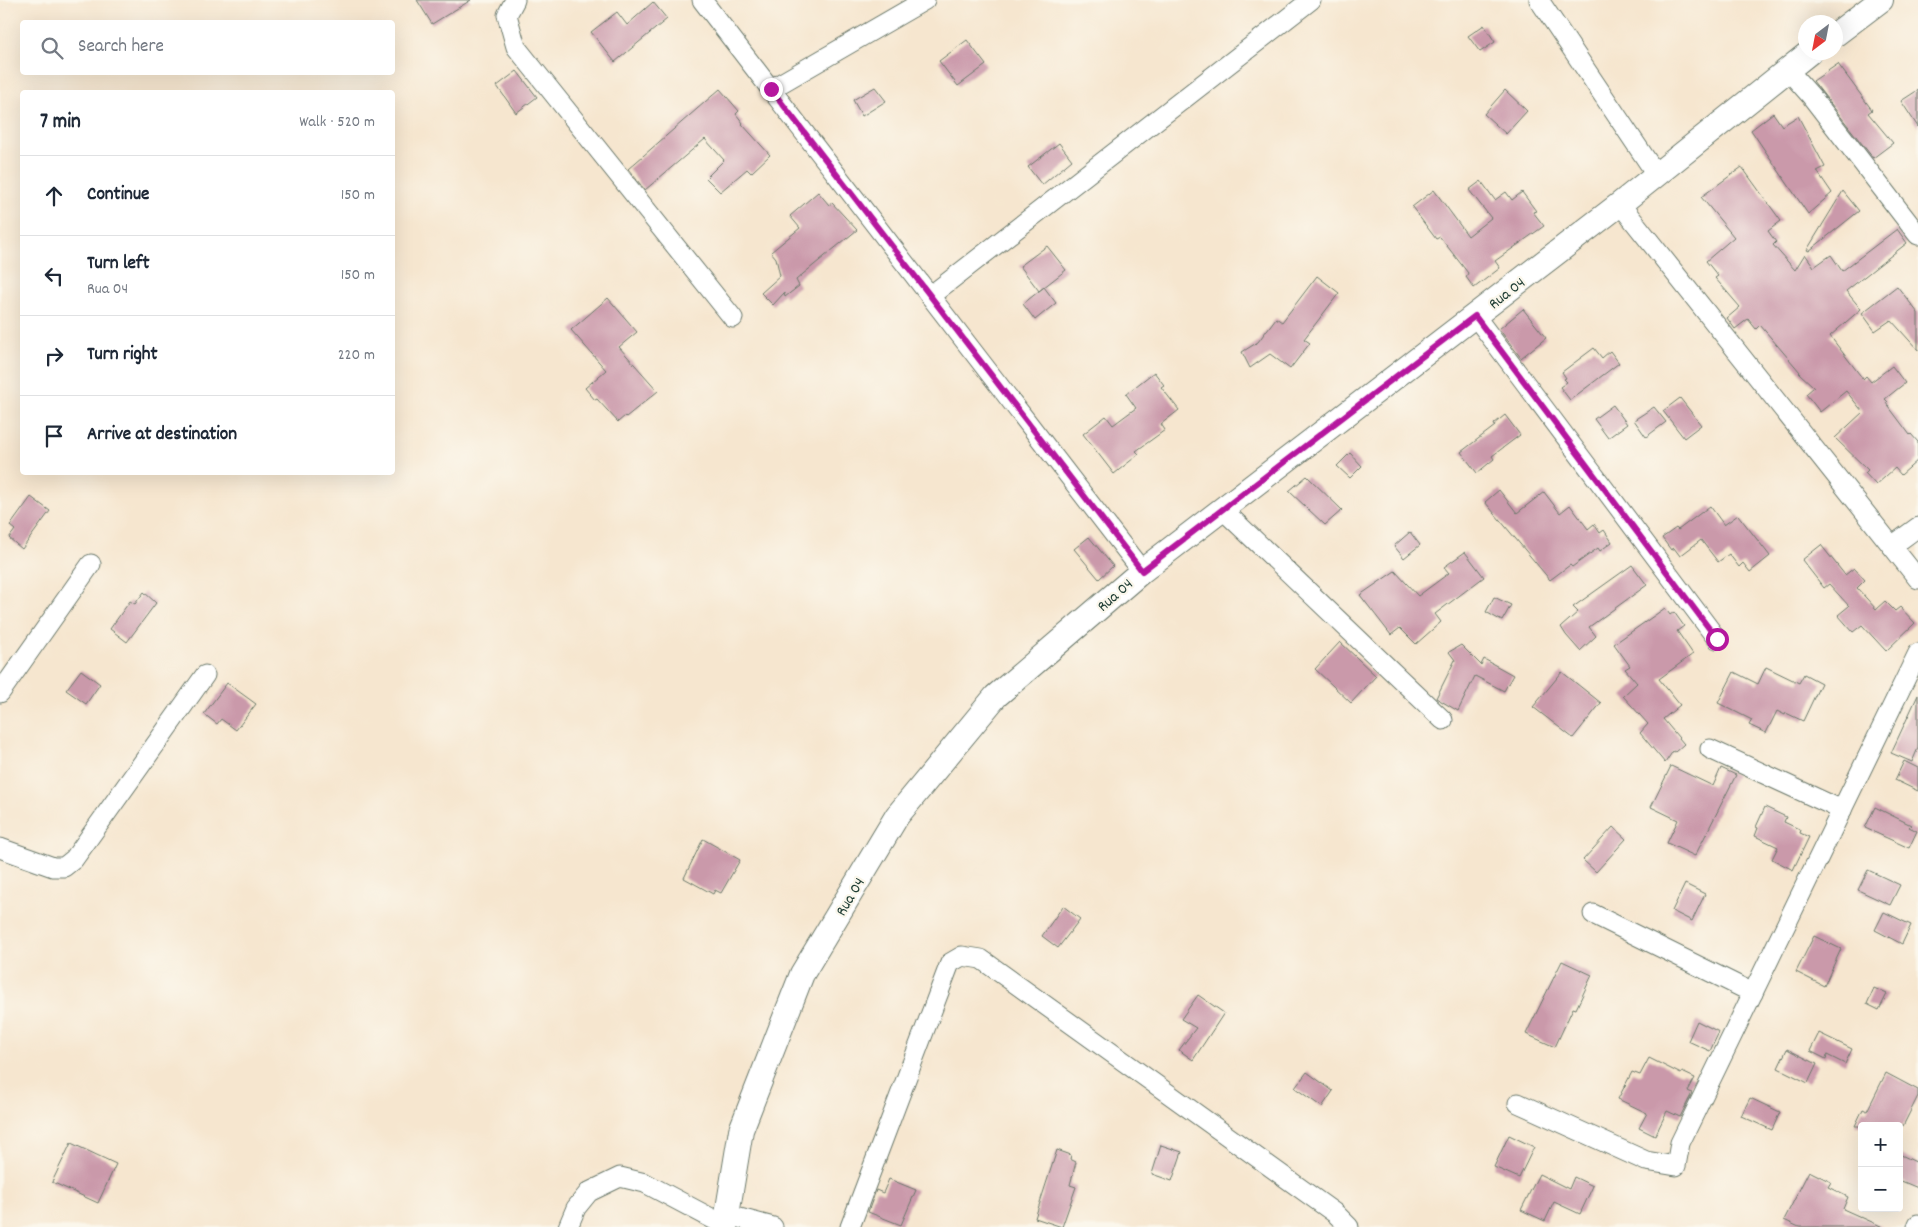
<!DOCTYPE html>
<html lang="en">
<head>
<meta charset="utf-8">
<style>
	:root { --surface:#fff; --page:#f2f2f3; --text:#1f2937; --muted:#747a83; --line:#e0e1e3 }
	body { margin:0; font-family:Dekko,sans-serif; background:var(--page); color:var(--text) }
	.controls { position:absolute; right:15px; bottom:15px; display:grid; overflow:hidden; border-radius:5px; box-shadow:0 5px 20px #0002 }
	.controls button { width:45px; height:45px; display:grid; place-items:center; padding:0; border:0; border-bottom:1px solid var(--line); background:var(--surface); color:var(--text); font:25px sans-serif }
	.compass { position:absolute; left:1798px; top:15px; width:45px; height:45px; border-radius:50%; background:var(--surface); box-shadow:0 5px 20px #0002; rotate:212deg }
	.stop { position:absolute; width:15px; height:15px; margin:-11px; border:4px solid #b5179e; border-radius:50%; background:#fff }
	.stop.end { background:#b5179e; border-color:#fff; box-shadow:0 1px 5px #0008 }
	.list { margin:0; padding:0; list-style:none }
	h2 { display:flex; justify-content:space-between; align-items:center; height:65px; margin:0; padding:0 20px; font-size:21px }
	h2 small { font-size:16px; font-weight:400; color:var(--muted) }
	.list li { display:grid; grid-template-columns:32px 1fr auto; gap:15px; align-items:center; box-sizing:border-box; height:80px; padding:0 20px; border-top:1px solid var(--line) }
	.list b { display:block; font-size:19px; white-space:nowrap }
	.list p { margin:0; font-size:16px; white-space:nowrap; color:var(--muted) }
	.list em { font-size:16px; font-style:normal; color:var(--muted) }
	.icon { flex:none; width:28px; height:28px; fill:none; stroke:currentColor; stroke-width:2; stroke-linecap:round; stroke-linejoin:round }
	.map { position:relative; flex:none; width:1918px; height:1227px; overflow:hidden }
	.search { position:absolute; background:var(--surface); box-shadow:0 5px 20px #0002; left:20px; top:20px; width:375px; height:55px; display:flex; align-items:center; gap:12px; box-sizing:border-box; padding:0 18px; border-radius:5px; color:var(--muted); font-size:19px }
	.panel { position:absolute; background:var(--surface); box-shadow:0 5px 20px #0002; left:20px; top:90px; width:375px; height:385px; border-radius:5px }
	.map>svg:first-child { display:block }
	.building { fill:#ca99aa }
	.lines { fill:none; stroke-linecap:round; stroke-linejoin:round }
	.minor-casing { stroke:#6a786a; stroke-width:21 }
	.tertiary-casing { stroke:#6a786a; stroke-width:26 }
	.minor { stroke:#fff; stroke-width:19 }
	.tertiary { stroke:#fff; stroke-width:24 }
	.route { stroke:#b5179e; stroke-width:6 }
	.labels { text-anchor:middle; stroke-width:4.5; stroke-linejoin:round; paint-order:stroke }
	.street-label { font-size:16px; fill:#1f3d34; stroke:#fbf7ec }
</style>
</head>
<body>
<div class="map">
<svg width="1918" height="1227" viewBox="0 0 1918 1227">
	<rect width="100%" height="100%" fill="#fbf7ec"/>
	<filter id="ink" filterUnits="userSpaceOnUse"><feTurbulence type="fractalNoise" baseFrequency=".02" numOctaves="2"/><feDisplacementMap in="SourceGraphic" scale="10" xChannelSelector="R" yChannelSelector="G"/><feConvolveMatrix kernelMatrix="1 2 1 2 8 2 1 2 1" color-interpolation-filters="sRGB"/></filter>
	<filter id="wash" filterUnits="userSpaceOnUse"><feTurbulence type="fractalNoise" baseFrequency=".0096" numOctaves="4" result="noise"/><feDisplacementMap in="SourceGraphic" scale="20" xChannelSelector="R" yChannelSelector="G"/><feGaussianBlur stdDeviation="1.12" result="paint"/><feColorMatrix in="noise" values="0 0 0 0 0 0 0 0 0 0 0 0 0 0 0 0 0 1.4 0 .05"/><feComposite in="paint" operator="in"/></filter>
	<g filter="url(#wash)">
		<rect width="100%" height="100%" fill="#f6e6cf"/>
		<g id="blocks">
			<!-- building -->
			<g class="building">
				<path d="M417 0H471L432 24Z"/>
				<path d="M653 2 667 19 615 62 591 32 617 12 627 25Z"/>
				<path d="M1484 25 1495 42 1480 52 1468 36Z"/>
				<path d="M967 40 986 65 958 86 939 61Z"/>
				<path d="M1838 64 1872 110 1868 113 1893 143 1873 158 1813 81Z"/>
				<path d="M517 71 537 97 516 113 497 86Z"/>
				<path d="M875 87 886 101 862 116 853 100Z"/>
				<path d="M720 89 739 111 736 114 743 123 742 124 770 155 751 173 747 169 720 192 706 178 724 160 705 139 645 190 628 169Z"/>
				<path d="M1505 90 1527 111 1506 134 1484 114Z"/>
				<path d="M1918 90V127L1901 101Z"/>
				<path d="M1773 113 1782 126 1798 116 1825 167 1817 171 1832 193 1808 214 1751 130Z"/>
				<path d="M1059 143 1072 160 1042 185 1028 167Z"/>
				<path d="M1742 167 1781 221 1768 231 1776 242 1773 245 1795 270 1805 254 1814 267 1831 255 1842 271 1897 229 1907 243 1846 291 1861 309 1830 336 1863 379 1866 376 1871 382 1892 366 1905 383 1885 399 1888 402 1886 403 1910 435 1911 434 1918 442V460L1901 475 1895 468 1876 485 1865 473 1868 470 1835 438 1863 412 1846 391 1820 412 1806 394 1814 387 1799 373 1800 372 1760 325 1756 329 1748 319 1735 329 1727 318 1740 307 1715 278 1718 276 1706 261 1734 237 1701 197Z"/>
				<path d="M1481 181 1495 200 1506 192 1512 200 1522 192 1536 211 1533 212 1544 226 1495 261 1500 268 1474 288 1466 277 1468 273 1440 237 1436 239 1412 207 1434 190 1468 236 1491 218 1469 190Z"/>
				<path d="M1843 191 1859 211 1809 251 1807 250Z"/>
				<path d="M818 192 829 205 832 203 857 230 803 274 796 280 799 286 785 297 784 293 773 305 761 293 780 276 776 258 771 252 800 228 790 216Z"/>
				<path d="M1047 246 1066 270 1039 291 1020 266Z"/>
				<path d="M1317 276 1339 293 1304 339 1310 343 1290 369 1270 354 1250 368 1242 352 1258 342 1276 318 1282 322Z"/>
				<path d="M1897 286 1918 313V350L1891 320 1875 331 1862 313Z"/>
				<path d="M1044 287 1056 303 1035 320 1023 304Z"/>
				<path d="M608 298 637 332 619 347 658 391 626 417 625 416 618 422 597 399 595 400 585 388 606 370 571 330Z"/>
				<path d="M1523 309 1546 338 1521 358 1499 329Z"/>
				<path d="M1594 348 1602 358 1610 351 1619 363 1570 400 1560 387 1567 382 1564 379 1566 378 1562 372Z"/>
				<path d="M1154 372 1164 385 1161 387 1179 410 1161 424 1165 430 1136 451 1139 454 1114 474 1083 434 1106 416 1113 425 1136 408 1126 394Z"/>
				<path d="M1680 398 1701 425 1684 438 1663 411Z"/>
				<path d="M1613 405 1627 424 1608 438 1594 419Z"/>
				<path d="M1654 407 1666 422 1646 437 1634 420Z"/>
				<path d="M1505 415 1520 435 1492 456 1494 459 1477 473 1461 452 1495 426 1494 424Z"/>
				<path d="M1350 453 1362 466 1350 478 1337 466Z"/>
				<path d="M1307 476 1342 510 1325 525 1289 491Z"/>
				<path d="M1499 490 1517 513 1544 492 1560 513 1570 505 1588 529 1594 524 1600 533 1604 530 1612 542 1600 551 1598 548 1572 567 1570 565 1550 580 1485 502Z"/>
				<path d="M31 497 50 511 22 549 9 538 15 530 10 526Z"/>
				<path d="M1710 506 1724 525 1738 515 1770 556 1750 572 1743 563 1739 567 1729 554 1718 562 1701 540 1680 556 1674 548 1671 550 1662 538 1676 528 1678 530Z"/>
				<path d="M1410 532 1420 545 1404 558 1394 546Z"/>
				<path d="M1089 537 1113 566 1099 579 1074 549Z"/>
				<path d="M1821 545 1845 575 1854 568 1865 580 1857 588 1876 609 1885 601 1895 611 1900 607 1915 623 1886 651 1862 625 1853 632 1838 615 1849 606 1829 584 1824 588 1802 560Z"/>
				<path d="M1465 552 1484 577 1435 614 1441 622 1416 644 1400 628 1391 635 1360 595 1395 571 1418 596 1449 573 1444 567Z"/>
				<path d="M1632 565 1647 585 1589 627 1596 636 1580 651 1566 635 1561 627 1578 612 1573 607Z"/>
				<path d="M144 592 156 603 127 642 110 629 130 601 135 604Z"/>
				<path d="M1494 597 1511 605 1502 621 1486 612Z"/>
				<path d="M1665 608 1670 615 1674 612 1684 626 1677 631 1693 654 1659 679 1680 705 1663 719 1684 744 1675 752 1673 751 1665 763 1640 733 1648 724 1623 696 1637 683 1625 669 1630 666 1614 644Z"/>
				<path d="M1340 642 1376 676 1351 703 1315 669Z"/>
				<path d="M1461 645 1481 665 1484 659 1513 675 1504 691 1475 676 1458 711 1436 698 1455 660 1449 652Z"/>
				<path d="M1766 667 1799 683 1804 674 1821 683 1803 721 1786 713 1785 715 1777 711 1766 733 1749 725 1752 720 1718 703 1734 672 1758 684Z"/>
				<path d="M81 670 100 684 86 704 66 690Z"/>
				<path d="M1562 672 1601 703 1573 738 1533 707Z"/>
				<path d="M227 683 256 704 236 730 221 719 217 724 204 714Z"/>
				<path d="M1918 695V748L1912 762 1891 753Z"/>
				<path d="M1904 761 1918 768V791L1895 780Z"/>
				<path d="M1671 766 1713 786 1721 768 1736 775 1695 856 1667 843 1678 820 1651 807Z"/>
				<path d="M1765 807 1786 817 1784 822 1801 830 1800 833 1809 837 1793 870 1772 859 1778 847 1755 836 1758 828 1756 827Z"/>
				<path d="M1875 807 1911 825 1909 827 1917 831 1909 848 1865 828Z"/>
				<path d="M1613 827 1626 839 1596 872 1583 860Z"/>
				<path d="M703 839 740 860 721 893 715 890 713 894 684 878Z"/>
				<path d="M1868 870 1900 885 1890 905 1858 890Z"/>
				<path d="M1685 884 1705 894 1692 921 1672 911Z"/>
				<path d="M1063 906 1080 919 1058 948 1042 936Z"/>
				<path d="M1884 912 1911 925 1902 944 1875 930Z"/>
				<path d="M1814 936 1841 949 1824 986 1796 972Z"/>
				<path d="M1562 961 1592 975 1576 1009 1573 1008 1555 1047 1526 1034Z"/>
				<path d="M1874 988 1887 994 1879 1010 1867 1004Z"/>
				<path d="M1198 995 1224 1013 1193 1060 1179 1050 1196 1028 1181 1019Z"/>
				<path d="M1697 1021 1719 1032 1710 1051 1688 1041Z"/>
				<path d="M1819 1033 1852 1049 1845 1064 1827 1055 1826 1059 1810 1051Z"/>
				<path d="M1787 1049 1817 1064 1808 1083 1778 1068Z"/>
				<path d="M1649 1058 1681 1074 1682 1072 1695 1078 1688 1091 1692 1093 1680 1117 1667 1111 1655 1136 1639 1128 1647 1113 1618 1099 1632 1072 1640 1075Z"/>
				<path d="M1307 1072 1333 1091 1322 1107 1295 1088Z"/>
				<path d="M1886 1073 1918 1090V1096L1903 1126H1855L1863 1109 1867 1111Z"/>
				<path d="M1750 1098 1780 1112 1772 1130 1741 1116Z"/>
				<path d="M1509 1135 1534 1147 1519 1178 1494 1167Z"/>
				<path d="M71 1143 116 1164 98 1203 52 1182Z"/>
				<path d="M1161 1145 1182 1152 1172 1181 1152 1174Z"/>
				<path d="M1057 1150 1071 1155 1070 1159 1076 1162 1070 1185 1076 1187 1062 1227 1035 1218Z"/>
				<path d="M1899 1154 1918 1163V1188L1899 1180Z"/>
				<path d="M1809 1171 1831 1182 1828 1187 1848 1197 1843 1209 1883 1227H1799L1784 1220Z"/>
				<path d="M1539 1174 1569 1189 1574 1177 1593 1186 1580 1214 1554 1202 1545 1221 1521 1210Z"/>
				<path d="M889 1179 916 1190 901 1225 868 1212 876 1190 883 1193Z"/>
			</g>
		</g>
	</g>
	<g filter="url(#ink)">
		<use href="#blocks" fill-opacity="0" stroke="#6a786a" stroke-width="1"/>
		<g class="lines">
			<defs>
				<g id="minor">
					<path d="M515 0 507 15 516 47 733 318"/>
					<path d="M702 0 1142 571"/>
					<path d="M1539 0 1656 174"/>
					<path d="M1787 69 1811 96 1918 235"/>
					<path d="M771 89 925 0"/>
					<path d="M1620 204 1918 579"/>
					<path d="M930 296 1311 0"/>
					<path d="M1475 316 1717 639"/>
					<path d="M1222 509 1443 720"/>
					<path d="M1892 546 1918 527"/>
					<path d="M0 693 91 564"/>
					<path d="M1710 749 1842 810"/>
					<path d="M0 848 53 867H64L74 859 205 675"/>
					<path d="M1593 914 1753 993"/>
					<path d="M1518 1103 1646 1161 1676 1166 1680 1143 1918 653"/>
					<path d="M728 1215 773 1227"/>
					<path d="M568 1227 576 1208 589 1192 620 1177 645 1183 726 1226"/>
					<path d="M850 1227 950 963 962 956 981 959 1336 1214 1349 1227"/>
					<path d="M1917 1227 1918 1224"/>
				</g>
				<g id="tertiary">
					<path d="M1836 34 1881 0"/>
					<path d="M725 1227 741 1130 802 974 897 816 996 696 1142 571 1620 204 1810 52"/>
				</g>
			</defs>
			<!-- minor casing -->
			<use href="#minor" class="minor-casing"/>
			<!-- tertiary casing -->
			<use href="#tertiary" class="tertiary-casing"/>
			<!-- minor -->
			<use href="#minor" class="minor"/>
			<!-- tertiary -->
			<use href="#tertiary" class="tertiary"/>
		</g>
	</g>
	<g class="lines" filter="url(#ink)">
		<!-- route -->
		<path class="route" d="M771 89 1142 571 1475 316 1717 639"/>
	</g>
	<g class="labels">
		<!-- street labels -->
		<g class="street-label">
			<text transform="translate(1506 292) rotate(-38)" y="6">Rua 04</text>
			<text transform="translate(1114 594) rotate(-41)" y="6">Rua 04</text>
			<text transform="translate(849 896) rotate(-59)" y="6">Rua 04</text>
		</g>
	</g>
</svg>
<div class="controls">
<button>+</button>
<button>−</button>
</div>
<svg class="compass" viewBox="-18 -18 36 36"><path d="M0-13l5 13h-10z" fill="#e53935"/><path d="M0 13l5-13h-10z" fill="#747a83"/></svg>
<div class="stop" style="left:1717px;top:639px"></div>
<div class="stop end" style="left:771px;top:89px"></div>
<div class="search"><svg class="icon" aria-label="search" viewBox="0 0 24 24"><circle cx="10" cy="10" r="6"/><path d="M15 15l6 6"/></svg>Search here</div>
<section class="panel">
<h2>7 min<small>Walk · 520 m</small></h2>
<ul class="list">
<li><svg class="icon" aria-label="ahead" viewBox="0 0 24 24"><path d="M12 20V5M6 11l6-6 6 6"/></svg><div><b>Continue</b></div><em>150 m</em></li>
<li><svg class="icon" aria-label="left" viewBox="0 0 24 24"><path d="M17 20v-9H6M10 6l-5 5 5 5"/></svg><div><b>Turn left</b><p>Rua 04</p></div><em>150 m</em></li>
<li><svg class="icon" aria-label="right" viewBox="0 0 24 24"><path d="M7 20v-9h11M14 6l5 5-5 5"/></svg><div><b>Turn right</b></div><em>220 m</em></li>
<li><svg class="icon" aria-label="arrive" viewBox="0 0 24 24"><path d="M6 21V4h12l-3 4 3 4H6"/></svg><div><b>Arrive at destination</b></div></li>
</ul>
</section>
</div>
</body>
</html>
